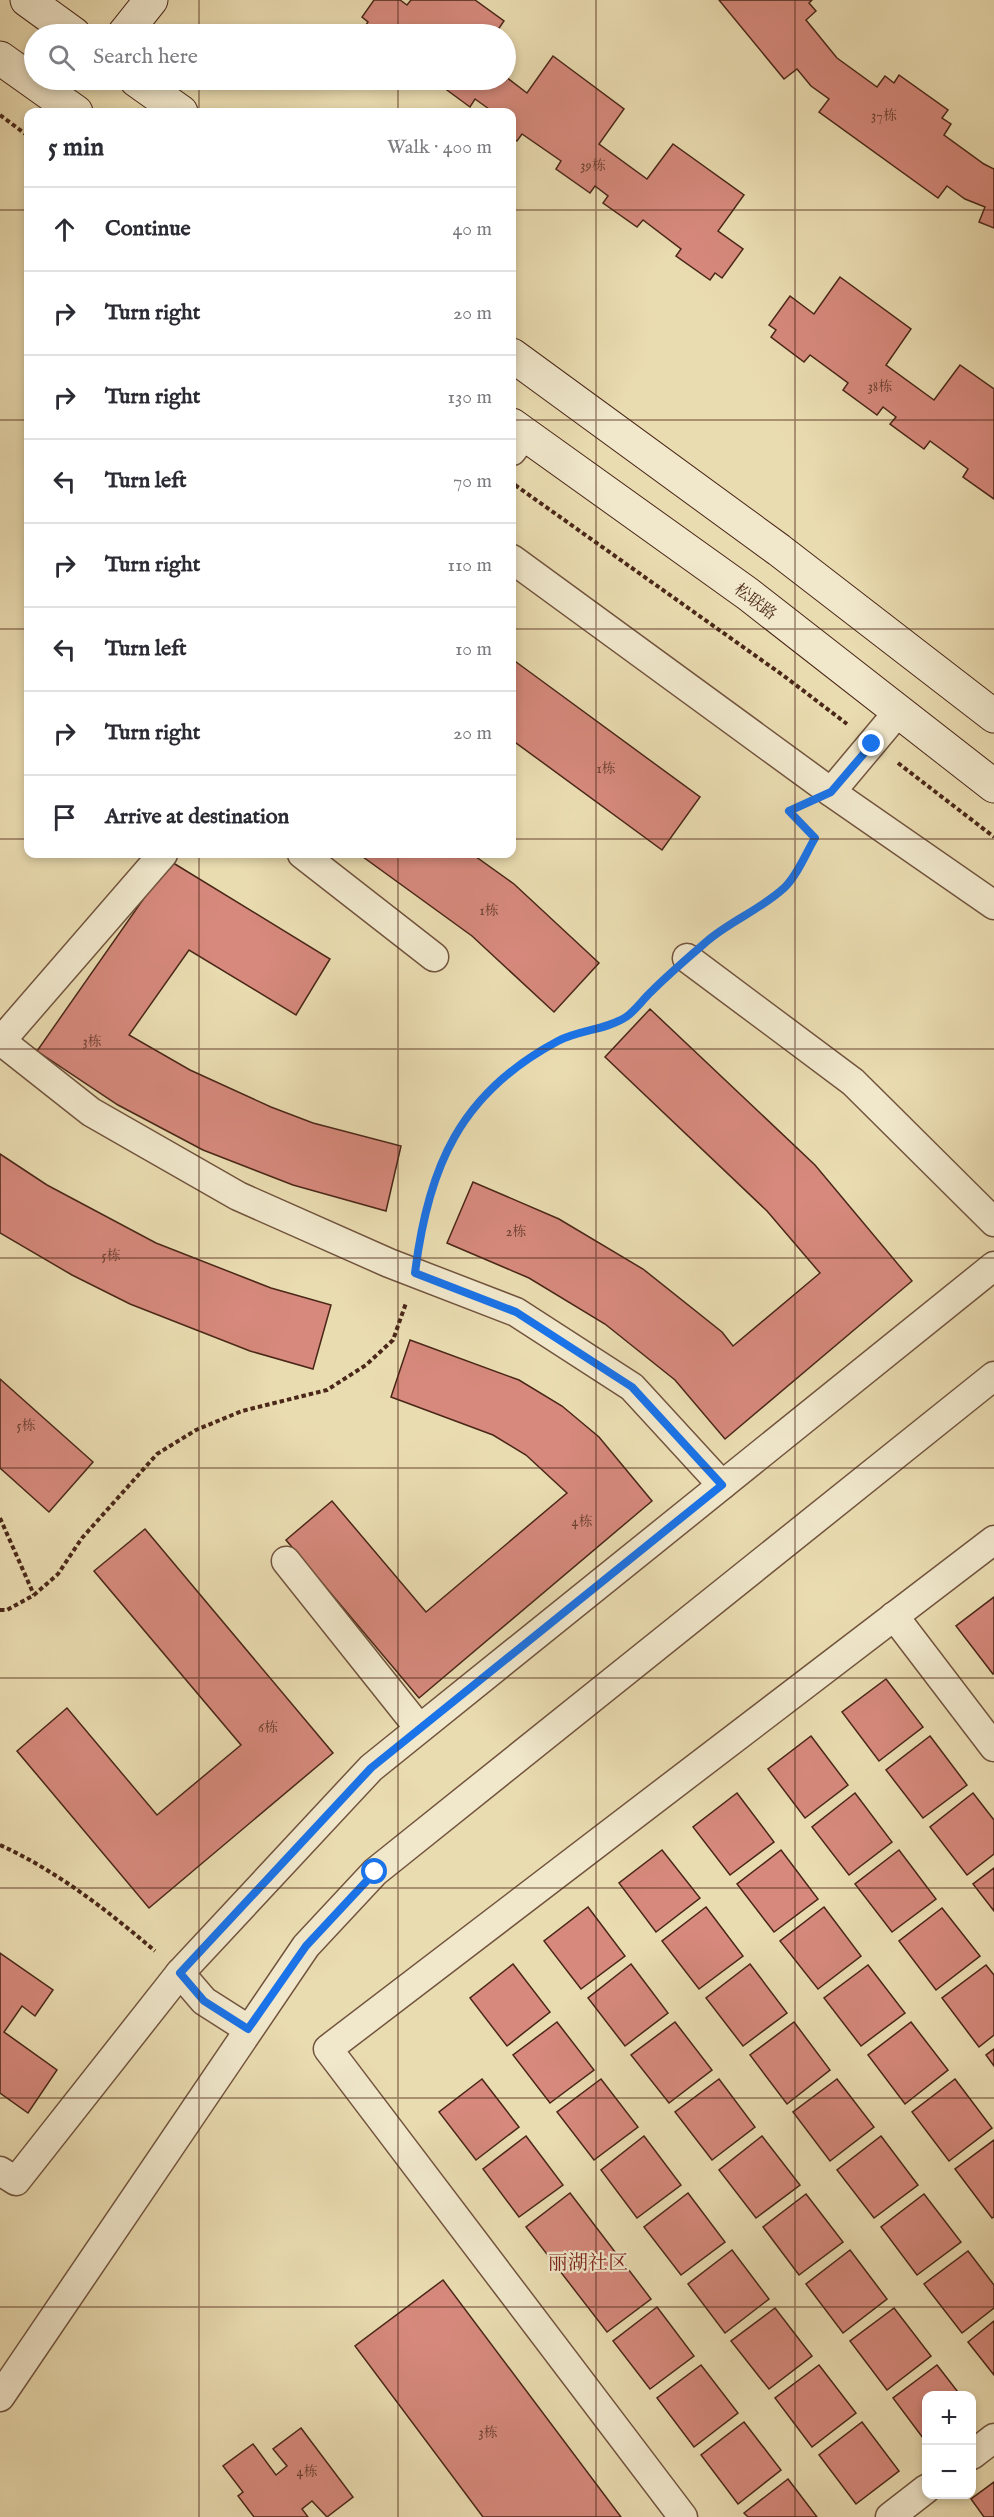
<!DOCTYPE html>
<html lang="en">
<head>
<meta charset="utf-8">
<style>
	:root { --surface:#fff; --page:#f7f7f7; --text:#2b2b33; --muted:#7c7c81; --line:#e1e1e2 }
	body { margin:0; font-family:"IM FELL English","Noto Serif SC",serif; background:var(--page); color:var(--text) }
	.controls { position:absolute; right:18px; bottom:18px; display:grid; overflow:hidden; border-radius:12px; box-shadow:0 3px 9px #0003 }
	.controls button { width:54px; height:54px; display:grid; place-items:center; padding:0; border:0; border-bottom:2px solid var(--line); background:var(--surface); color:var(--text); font:30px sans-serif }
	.stop { position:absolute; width:18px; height:18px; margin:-14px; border:4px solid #1a73e8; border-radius:50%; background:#fff }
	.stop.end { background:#1a73e8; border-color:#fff; box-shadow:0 2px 6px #0008 }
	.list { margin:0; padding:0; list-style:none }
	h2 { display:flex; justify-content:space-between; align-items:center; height:78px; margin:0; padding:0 24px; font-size:26px }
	h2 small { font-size:20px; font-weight:400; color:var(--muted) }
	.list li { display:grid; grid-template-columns:39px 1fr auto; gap:18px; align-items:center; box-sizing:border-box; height:84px; padding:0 24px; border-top:2px solid var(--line) }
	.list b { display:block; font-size:22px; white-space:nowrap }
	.list em { font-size:20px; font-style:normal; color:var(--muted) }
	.icon { flex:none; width:33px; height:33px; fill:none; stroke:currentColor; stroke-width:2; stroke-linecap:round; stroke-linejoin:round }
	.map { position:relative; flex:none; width:994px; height:2517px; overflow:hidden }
	.search { position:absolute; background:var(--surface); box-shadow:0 3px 9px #0003; left:24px; top:24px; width:492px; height:66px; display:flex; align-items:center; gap:15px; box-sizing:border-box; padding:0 21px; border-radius:33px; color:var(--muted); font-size:22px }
	.panel { position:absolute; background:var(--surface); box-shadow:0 3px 9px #0003; left:24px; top:108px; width:492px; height:750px; border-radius:12px }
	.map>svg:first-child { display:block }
	.building { fill:#d6897c; stroke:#4a2718; stroke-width:1.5 }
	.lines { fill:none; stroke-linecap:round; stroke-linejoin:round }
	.street-casing { stroke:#72543e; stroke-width:31 }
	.secondary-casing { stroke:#4a2718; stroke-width:35 }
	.path { stroke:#4a2718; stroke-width:4; stroke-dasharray:4.5 3; stroke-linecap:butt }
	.street { stroke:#f1e8cc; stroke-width:28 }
	.secondary { stroke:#f1e8cc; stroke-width:33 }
	.route { stroke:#1a73e8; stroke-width:8 }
	.grid { fill:none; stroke:#4a2718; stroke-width:1.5; stroke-opacity:0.55 }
	.labels { text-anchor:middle; stroke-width:4.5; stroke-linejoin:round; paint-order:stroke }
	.number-label { font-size:14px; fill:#6d4031 }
	.street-label { font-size:16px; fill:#4a2718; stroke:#f1e8cc }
	.quarter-label { font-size:20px; fill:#7a1f14; stroke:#f1e8cc }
</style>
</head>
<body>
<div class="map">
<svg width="994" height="2517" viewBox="0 0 994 2517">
	<rect width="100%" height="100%" fill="#eadcb1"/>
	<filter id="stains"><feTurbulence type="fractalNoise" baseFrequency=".00333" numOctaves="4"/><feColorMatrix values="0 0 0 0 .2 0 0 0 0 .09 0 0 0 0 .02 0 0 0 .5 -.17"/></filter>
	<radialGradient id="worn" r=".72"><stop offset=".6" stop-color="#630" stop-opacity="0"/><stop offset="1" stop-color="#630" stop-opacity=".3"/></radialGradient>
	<!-- building -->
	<g class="building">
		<path d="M374 0H400L407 5 411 0H475L504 21 495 34H370L363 29 368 22 362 17Z"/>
		<path d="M719 0H812L809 3 816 11 806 20 837 58 877 87 885 76 894 83 899 75 948 110 942 118 951 124 944 135 984 164 994 169V228L979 222 985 207 965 199 947 186 938 198 819 112 829 99 811 86 797 69 784 79Z"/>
		<path d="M553 56 624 109 599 144 647 179 673 144 744 195 718 231 743 249 722 278 715 273 710 280 676 256 681 249 643 220 637 227 603 203 608 196 595 186 590 193 556 169 561 161 522 134 517 141 512 137V112H486L489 109 475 99 470 107 436 82 438 80H506V77L527 93Z"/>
		<path d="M840 277 911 329 886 365 934 400 960 365 994 389V499L963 477 968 469 930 441 924 449 890 424 896 417 883 407 877 415 843 390 848 383 810 355 804 362 771 337 776 330 769 325 790 296 814 314Z"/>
		<path d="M512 659 700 797 662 850 512 740Z"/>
		<path d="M359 854H472L514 884 599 963 554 1012 472 936Z"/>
		<path d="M170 861 330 959 296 1015 189 950 129 1035 190 1070 271 1107 313 1123 401 1146 386 1211 293 1185 203 1150 118 1105 37 1051Z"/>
		<path d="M650 1009 815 1165 912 1281 725 1439 675 1380 605 1324 529 1278 447 1243 473 1182 559 1219 643 1269 722 1332 733 1346 820 1273 767 1211 605 1057Z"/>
		<path d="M0 1154 47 1185 156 1243 271 1288 331 1305 313 1369 250 1351 130 1304 72 1275 0 1233Z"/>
		<path d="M410 1340 519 1380 562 1406 599 1437 652 1501 419 1698 286 1540 332 1501 426 1612 567 1493 526 1455 493 1435 391 1397Z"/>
		<path d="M0 1379 93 1462 49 1512 0 1468Z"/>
		<path d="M145 1529 333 1753 149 1908 17 1751 67 1708 157 1815 241 1745 94 1571Z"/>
		<path d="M994 1597V1673L993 1674 956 1626Z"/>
		<path d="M886 1679 923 1727 879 1761 842 1712Z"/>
		<path d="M811 1736 848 1785 805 1818 768 1769Z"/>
		<path d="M930 1736 967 1785 923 1818 886 1770Z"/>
		<path d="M737 1793 774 1842 730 1875 693 1827Z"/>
		<path d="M855 1793 892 1842 849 1875 812 1827Z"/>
		<path d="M973 1793 994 1820V1854L967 1875 930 1827Z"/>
		<path d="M662 1850 700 1898 656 1932 619 1883Z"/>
		<path d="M781 1850 818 1899 774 1932 737 1884Z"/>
		<path d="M899 1850 936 1899 892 1932 855 1884Z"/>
		<path d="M994 1868V1911L973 1884Z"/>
		<path d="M588 1907 625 1956 581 1989 544 1941Z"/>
		<path d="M706 1907 743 1956 699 1989 662 1941Z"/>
		<path d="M824 1907 861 1956 818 1989 780 1941Z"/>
		<path d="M942 1908 980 1956 936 1990 899 1941Z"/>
		<path d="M0 1953 53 1990 35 2016 22 2006 4 2032 57 2070 28 2113 0 2093Z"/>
		<path d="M513 1964 550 2012 507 2046 470 1998Z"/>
		<path d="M631 1964 668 2013 625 2046 588 1998Z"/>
		<path d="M750 1964 787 2013 743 2046 706 1998Z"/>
		<path d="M868 1965 905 2013 861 2046 824 1998Z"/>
		<path d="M986 1965 994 1975V2035L979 2047 942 1998Z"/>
		<path d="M557 2022 594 2070 550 2103 513 2055Z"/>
		<path d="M675 2022 712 2070 669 2103 631 2055Z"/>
		<path d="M794 2022 830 2070 787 2104 750 2055Z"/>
		<path d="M911 2022 948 2070 905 2104 868 2055Z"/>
		<path d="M994 2049V2066L986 2055Z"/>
		<path d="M482 2079 519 2127 476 2160 439 2112Z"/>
		<path d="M601 2079 638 2127 594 2160 557 2112Z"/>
		<path d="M719 2079 755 2127 712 2160 675 2112Z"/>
		<path d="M837 2079 874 2127 830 2161 793 2112Z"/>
		<path d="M955 2079 992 2128 949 2161 912 2112Z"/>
		<path d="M526 2136 563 2185 519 2217 483 2169Z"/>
		<path d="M644 2136 681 2185 637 2218 601 2170Z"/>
		<path d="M762 2136 800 2185 756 2218 719 2170Z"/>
		<path d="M881 2136 918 2185 874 2218 837 2170Z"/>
		<path d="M994 2140V2217L992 2218 955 2169Z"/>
		<path d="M570 2193 651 2299 607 2332 526 2227Z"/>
		<path d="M688 2193 725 2242 681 2275 644 2227Z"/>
		<path d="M806 2194 843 2242 799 2275 763 2227Z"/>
		<path d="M924 2194 961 2242 917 2275 881 2227Z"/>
		<path d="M732 2250 769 2299 725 2333 688 2284Z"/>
		<path d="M850 2250 887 2299 843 2333 806 2284Z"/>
		<path d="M968 2251 994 2285V2308L962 2333 924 2284Z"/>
		<path d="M443 2280 621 2517H483L355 2346Z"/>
		<path d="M657 2307 694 2356 650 2389 613 2341Z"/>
		<path d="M775 2308 812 2356 769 2389 731 2341Z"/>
		<path d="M894 2308 931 2356 887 2390 850 2341Z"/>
		<path d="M994 2321V2375L968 2342Z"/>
		<path d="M701 2365 738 2413 694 2447 657 2398Z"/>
		<path d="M819 2365 856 2413 812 2447 775 2398Z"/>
		<path d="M937 2365 961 2396H926V2442L893 2398Z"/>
		<path d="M744 2422 781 2470 738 2504 701 2455Z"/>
		<path d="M862 2422 899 2471 856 2504 819 2455Z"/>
		<path d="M301 2428 353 2497 327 2517 312 2501 302 2509 308 2517H254L238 2496 243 2492 223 2466 253 2444 276 2475 287 2466 273 2449Z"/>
		<path d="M788 2479 817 2517H748L744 2513Z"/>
		<path d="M994 2482V2517H984L971 2499Z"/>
	</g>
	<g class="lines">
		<defs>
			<g id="street">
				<path d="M512 451 525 434"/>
				<path d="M512 559 831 792 898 712"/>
				<path d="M831 792 994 905"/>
				<path d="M302 854 434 957"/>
				<path d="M687 958 853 1082 994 1222"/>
				<path d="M1 1041 91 1112 238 1196 389 1263 516 1312 632 1387 722 1485"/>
				<path d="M0 1042 163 854"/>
				<path d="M286 1561 419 1728"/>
				<path d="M894 1616 994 1747"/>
				<path d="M248 2029 204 2001 180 1973 371 1768 994 1266"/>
				<path d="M0 2171 16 2181 180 1973"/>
				<path d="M0 2397 306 1946 375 1872 994 1376"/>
				<path d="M972 2455 994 2438"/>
				<path d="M683 2517 328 2049 994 1540"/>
				<path d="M890 2517 926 2489"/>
			</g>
			<g id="secondary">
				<path d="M27 0 74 34"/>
				<path d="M124 34 151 0"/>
				<path d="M0 58 76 112"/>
				<path d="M136 80 181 112"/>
				<path d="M512 355 779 550 994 716"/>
				<path d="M512 425 748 594 994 786"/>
			</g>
		</defs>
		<!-- street casing -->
		<use href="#street" class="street-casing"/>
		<!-- secondary casing -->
		<use href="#secondary" class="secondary-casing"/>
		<!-- path -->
		<g class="path">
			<path d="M0 115 28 136"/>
			<path d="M515 485 784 676 847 724"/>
			<path d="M898 763 994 837"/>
			<path d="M712 937C734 917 765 909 786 887 798 874 806 853 815 838L789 811 798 807"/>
			<path d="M419 1241C434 1150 477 1083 560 1040 580 1029 604 1029 624 1017 639 1009 651 991 664 980"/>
			<path d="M0 1518 34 1595"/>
			<path d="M0 1610H7L34 1595 58 1574 82 1538 157 1454 196 1430 242 1411 327 1390 366 1365 393 1340 406 1303"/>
			<path d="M0 1845C57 1871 108 1911 155 1951"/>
		</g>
		<!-- street -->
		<use href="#street" class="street"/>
		<!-- secondary -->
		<use href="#secondary" class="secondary"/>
	</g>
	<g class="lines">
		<!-- route -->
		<path class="route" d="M375 1872 306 1946 248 2029 204 2001 180 1973 371 1768 722 1485 632 1387 516 1312 415 1273C428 1167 460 1093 558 1041 579 1030 606 1030 626 1017 636 1010 643 999 652 991 669 974 688 958 706 942 730 921 760 910 784 888 797 876 806 853 815 838L789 811 831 792 872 744"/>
	</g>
	<!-- grid -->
	<path class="grid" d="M199 0V34M398 0V34M596 0V2517M795 0V2517M199 80V112M398 80V112M0 210H28M512 210H994M0 420H28M512 420H994M0 629H28M512 629H994M0 839H28M512 839H994M199 854V2517M398 854V2517M0 1049H994M0 1258H994M0 1468H994M0 1678H994M0 1888H994M0 2098H994M0 2307H994"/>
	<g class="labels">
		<!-- number labels -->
		<g class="number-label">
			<text x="884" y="120">37栋</text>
			<text x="593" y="170">39栋</text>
			<text x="880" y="391">38栋</text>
			<text x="606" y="773">1栋</text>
			<text x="489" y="915">1栋</text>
			<text x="92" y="1046">3栋</text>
			<text x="516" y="1236">2栋</text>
			<text x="111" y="1260">5栋</text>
			<text x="26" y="1430">5栋</text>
			<text x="582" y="1526">4栋</text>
			<text x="268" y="1732">6栋</text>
			<text x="488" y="2437">3栋</text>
			<text x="307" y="2476">4栋</text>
		</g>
		<!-- street labels -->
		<g class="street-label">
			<text transform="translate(756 601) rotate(37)" y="6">松联路</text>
		</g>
		<!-- quarter labels -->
		<g class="quarter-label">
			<text x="588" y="2269">丽湖社区</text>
		</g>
	</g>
	<rect width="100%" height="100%" filter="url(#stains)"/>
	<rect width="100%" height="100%" fill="url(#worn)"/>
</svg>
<div class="controls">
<button>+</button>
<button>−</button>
</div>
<div class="stop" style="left:375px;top:1872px"></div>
<div class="stop end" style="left:872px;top:744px"></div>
<div class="search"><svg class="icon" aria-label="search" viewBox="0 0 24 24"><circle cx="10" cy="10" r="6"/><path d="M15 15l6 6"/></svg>Search here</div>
<section class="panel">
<h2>5 min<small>Walk · 400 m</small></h2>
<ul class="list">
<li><svg class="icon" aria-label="ahead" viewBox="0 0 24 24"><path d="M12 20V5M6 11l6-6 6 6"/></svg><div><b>Continue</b></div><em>40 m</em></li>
<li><svg class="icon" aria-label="right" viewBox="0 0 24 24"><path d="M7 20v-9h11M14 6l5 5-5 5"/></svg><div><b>Turn right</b></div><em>20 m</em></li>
<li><svg class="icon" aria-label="right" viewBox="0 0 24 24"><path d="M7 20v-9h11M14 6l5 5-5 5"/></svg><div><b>Turn right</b></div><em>130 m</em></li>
<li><svg class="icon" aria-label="left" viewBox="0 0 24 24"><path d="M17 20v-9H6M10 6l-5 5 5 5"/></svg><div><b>Turn left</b></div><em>70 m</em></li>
<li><svg class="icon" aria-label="right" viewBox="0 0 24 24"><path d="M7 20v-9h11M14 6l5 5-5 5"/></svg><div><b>Turn right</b></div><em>110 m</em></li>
<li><svg class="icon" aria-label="left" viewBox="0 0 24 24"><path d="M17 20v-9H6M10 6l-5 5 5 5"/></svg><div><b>Turn left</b></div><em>10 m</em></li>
<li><svg class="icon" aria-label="right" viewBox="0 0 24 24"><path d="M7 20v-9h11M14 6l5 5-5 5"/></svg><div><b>Turn right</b></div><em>20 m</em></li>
<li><svg class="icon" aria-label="arrive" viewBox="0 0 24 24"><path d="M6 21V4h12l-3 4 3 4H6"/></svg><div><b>Arrive at destination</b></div></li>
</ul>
</section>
</div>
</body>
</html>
